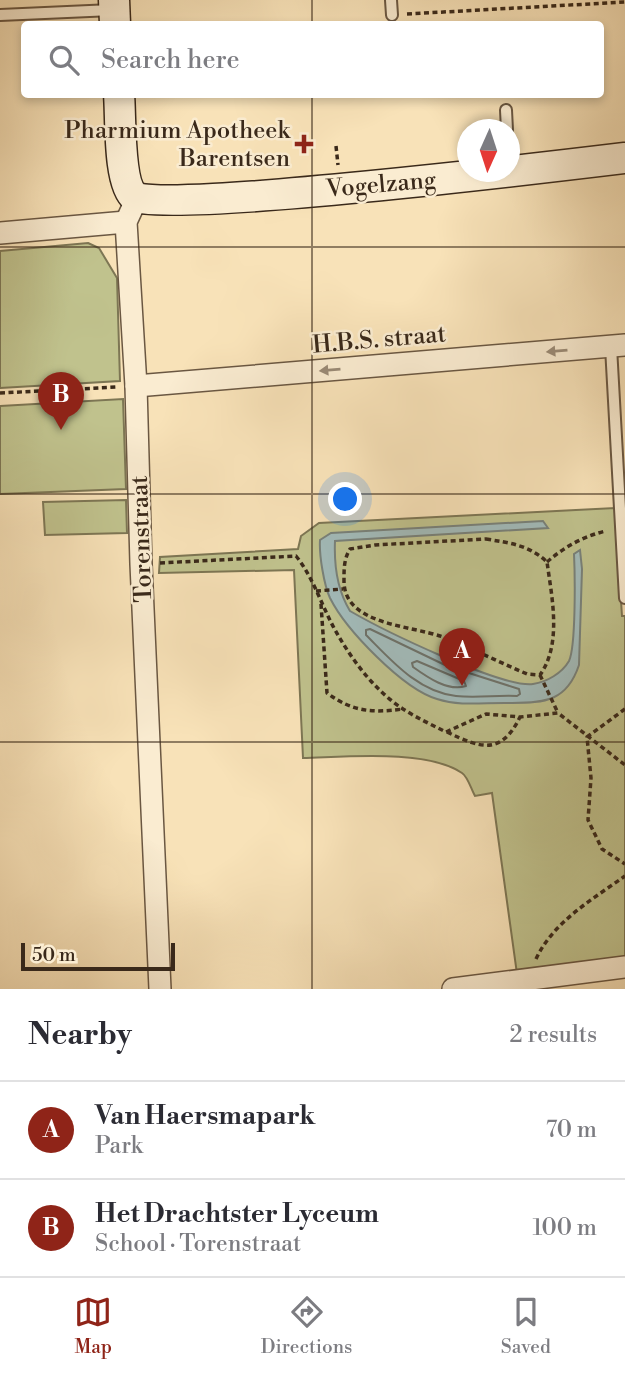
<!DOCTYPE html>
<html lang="en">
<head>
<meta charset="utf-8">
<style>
	:root { --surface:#fff; --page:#f7f7f7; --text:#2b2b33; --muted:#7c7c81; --line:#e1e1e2; --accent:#8f2418 }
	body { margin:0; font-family:"Libre Bodoni",serif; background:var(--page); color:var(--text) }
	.compass { position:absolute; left:457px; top:119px; width:63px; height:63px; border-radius:50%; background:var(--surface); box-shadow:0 4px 10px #0003; rotate:183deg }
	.scale { position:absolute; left:21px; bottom:18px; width:154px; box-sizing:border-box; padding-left:7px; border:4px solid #3a291a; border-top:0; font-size:19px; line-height:24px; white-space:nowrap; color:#3a291a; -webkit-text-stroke:5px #faecd1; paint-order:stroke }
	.you { position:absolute; left:346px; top:500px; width:24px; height:24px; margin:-18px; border:5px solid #fff; border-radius:50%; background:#1a73e8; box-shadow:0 0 0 10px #1a73e833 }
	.badge { display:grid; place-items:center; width:46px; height:46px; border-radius:50%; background:var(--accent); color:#fff; font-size:23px; font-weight:700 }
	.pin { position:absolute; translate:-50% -58px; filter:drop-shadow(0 2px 4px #0008) }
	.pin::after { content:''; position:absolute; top:37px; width:24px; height:21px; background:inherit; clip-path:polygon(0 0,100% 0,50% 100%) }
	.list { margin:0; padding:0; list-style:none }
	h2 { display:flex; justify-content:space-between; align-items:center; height:91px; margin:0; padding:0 28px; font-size:30px }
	h2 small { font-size:23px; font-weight:400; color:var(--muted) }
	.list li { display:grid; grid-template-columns:46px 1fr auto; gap:21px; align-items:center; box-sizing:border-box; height:98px; padding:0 28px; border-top:2px solid var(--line) }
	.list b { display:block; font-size:26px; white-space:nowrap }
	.list p { margin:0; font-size:23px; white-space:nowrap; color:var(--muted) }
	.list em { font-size:23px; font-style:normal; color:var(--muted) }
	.icon { flex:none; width:38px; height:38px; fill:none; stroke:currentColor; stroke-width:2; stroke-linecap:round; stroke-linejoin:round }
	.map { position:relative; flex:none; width:625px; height:989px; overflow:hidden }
	.search { position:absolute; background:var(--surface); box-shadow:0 4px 10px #0003; left:21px; right:21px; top:21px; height:77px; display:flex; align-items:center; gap:18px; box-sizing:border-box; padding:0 24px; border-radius:7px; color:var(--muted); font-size:26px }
	.sheet { height:287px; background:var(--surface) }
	nav { display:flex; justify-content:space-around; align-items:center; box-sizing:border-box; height:98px; border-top:2px solid var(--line); background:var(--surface); font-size:19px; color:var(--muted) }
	nav a { display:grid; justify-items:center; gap:4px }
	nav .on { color:var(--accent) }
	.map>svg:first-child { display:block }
	.green { fill:#c0c28d; stroke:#7d7654; stroke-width:2 }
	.water { fill:#a2bbba; stroke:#78817a; stroke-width:2 }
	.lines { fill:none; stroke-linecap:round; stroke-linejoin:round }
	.shore { stroke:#6e726a; stroke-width:2 }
	.lane-casing { stroke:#6a5742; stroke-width:14 }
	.street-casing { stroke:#6a5742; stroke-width:24 }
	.secondary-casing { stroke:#3a291a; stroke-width:33 }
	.path { stroke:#3a291a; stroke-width:3.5; stroke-dasharray:5 3.5; stroke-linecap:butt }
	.lane { stroke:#faecd1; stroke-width:10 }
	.street { stroke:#faecd1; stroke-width:21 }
	.secondary { stroke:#faecd1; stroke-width:30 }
	.oneway { fill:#9a8a76 }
	.grid { fill:none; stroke:#3a291a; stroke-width:2; stroke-opacity:0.55 }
	.poi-dot { fill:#8f2418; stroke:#faecd1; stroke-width:2.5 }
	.labels { text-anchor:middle; stroke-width:5; stroke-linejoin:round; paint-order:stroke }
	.poi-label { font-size:24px; fill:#3a291a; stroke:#faecd1; text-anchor:end }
	.street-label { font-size:24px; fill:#3a291a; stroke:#faecd1 }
</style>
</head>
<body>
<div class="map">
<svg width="625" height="989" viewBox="0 0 625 989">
	<rect width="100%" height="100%" fill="#f8e2b8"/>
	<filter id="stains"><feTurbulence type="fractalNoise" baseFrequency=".00286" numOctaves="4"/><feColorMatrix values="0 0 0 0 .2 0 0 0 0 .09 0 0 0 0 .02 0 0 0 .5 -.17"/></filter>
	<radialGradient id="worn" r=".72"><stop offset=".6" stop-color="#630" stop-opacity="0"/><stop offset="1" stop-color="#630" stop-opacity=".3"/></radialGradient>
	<!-- green -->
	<g class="green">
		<path d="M88 243 99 248 117 278 120 381 0 388V251Z"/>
		<path d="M123 399 126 489 0 494V406Z"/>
		<path d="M126 500 127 533 45 535 43 502Z"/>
		<path d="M615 508 622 616H625V961L517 974 492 793 475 796C471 789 468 777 462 773 427 749 345 757 303 758L294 570 159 573 160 557 298 549 301 536 319 523Z"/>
	</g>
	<!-- water -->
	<path class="water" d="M543 521 548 528 335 541C334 565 337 590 350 611 381 629 501 688 533 684 547 682 562 673 569 661 576 646 575 575 574 554L580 550 582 569 579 665C567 701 545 703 512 703 486 702 462 707 437 699 403 689 346 630 330 598 324 585 319 555 320 540L331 533Z"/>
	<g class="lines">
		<!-- shore -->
		<g class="shore">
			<path d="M370 629 447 666 519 689 520 694 517 696C497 695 477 698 456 696 418 692 391 660 366 635V630Z"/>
			<path d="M417 661 464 681 466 686C448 692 427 677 413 667L412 663Z"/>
		</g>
		<defs>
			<g id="lane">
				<path d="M391 0 392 15"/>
				<path d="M0 15 112 10"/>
				<path d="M506 110 507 130"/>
				<path d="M611 347 625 598"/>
			</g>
			<g id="street">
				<path d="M137 198 126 222 136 386 141 564 160 989"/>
				<path d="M0 233 126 222"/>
				<path d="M136 386 625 345"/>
				<path d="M453 989 625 967"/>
			</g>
			<g id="secondary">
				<path d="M114 0 115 24"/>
				<path d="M119 94C121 116 118 184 135 197 159 214 567 165 625 158"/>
			</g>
		</defs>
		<!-- lane casing -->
		<use href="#lane" class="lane-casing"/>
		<!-- street casing -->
		<use href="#street" class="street-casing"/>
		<!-- secondary casing -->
		<use href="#secondary" class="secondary-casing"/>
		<!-- path -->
		<g class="path">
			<path d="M407 14 625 2"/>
			<path d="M336 146 338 165"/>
			<path d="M0 393 117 387"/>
			<path d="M486 539C510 543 529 545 547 562 552 598 562 644 540 675L527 674C499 662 471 648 443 637 410 625 343 625 344 580 344 568 344 559 350 549L375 545Z"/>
			<path d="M547 562C564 547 584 536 606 531"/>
			<path d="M160 563 296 556C313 577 321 604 334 628 351 659 374 690 403 709 417 718 432 725 446 732L486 714 520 717 558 713 625 765"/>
			<path d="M316 591 343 589"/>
			<path d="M321 604 327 693C353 712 372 713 403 709"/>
			<path d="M540 675 558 713"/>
			<path d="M625 709 587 737 591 778 588 820 602 849 625 864"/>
			<path d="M447 732C480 748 501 756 520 717"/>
			<path d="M536 959C553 922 593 899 625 876"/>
		</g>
		<!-- lane -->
		<use href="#lane" class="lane"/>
		<!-- street -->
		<use href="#street" class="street"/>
		<!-- secondary -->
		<use href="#secondary" class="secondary"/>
	</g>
	<!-- one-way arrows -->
	<defs><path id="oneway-solid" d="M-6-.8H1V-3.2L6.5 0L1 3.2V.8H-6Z" transform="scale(1.75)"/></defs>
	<g class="oneway">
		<use href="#oneway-solid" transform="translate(557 351) rotate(175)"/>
		<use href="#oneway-solid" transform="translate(330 370) rotate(175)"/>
	</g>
	<!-- grid -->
	<path class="grid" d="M312 0V24M312 94V989M0 247H625M0 494H625M0 742H625"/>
	<!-- markers -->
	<path class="poi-dot" d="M300.5 133.5h7v7h7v7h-7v7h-7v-7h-7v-7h7z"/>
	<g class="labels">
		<!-- poi labels -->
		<g class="poi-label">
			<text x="290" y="138">Pharmium Apotheek<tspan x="290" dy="28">Barentsen</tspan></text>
		</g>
		<!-- street labels -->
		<g class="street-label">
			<text transform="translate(381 184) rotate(-5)" y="8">Vogelzang</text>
			<text transform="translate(379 339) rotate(-5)" y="8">H.B.S. straat</text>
			<text transform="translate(141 539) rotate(-92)" y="8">Torenstraat</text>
		</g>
	</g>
	<rect width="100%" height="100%" filter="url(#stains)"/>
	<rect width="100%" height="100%" fill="url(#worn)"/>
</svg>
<svg class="compass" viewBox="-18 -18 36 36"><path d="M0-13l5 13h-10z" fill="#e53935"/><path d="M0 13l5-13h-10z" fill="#7c7c81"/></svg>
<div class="scale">50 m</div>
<div class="you"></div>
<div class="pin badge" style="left:462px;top:686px">A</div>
<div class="pin badge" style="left:61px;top:430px">B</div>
<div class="search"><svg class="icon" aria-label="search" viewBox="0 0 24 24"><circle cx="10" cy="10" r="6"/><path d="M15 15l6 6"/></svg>Search here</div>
</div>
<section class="sheet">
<h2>Nearby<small>2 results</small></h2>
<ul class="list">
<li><span class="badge">A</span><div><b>Van Haersmapark</b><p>Park</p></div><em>70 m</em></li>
<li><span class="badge">B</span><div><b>Het Drachtster Lyceum</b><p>School · Torenstraat</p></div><em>100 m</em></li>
</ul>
</section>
<nav>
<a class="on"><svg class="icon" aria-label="map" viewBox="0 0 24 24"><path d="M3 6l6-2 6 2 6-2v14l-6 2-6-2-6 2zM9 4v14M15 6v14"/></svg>Map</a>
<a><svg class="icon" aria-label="directions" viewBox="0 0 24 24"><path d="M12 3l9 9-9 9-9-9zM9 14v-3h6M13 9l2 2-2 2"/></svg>Directions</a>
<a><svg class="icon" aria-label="saved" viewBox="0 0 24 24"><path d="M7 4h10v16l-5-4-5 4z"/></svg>Saved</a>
</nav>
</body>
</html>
